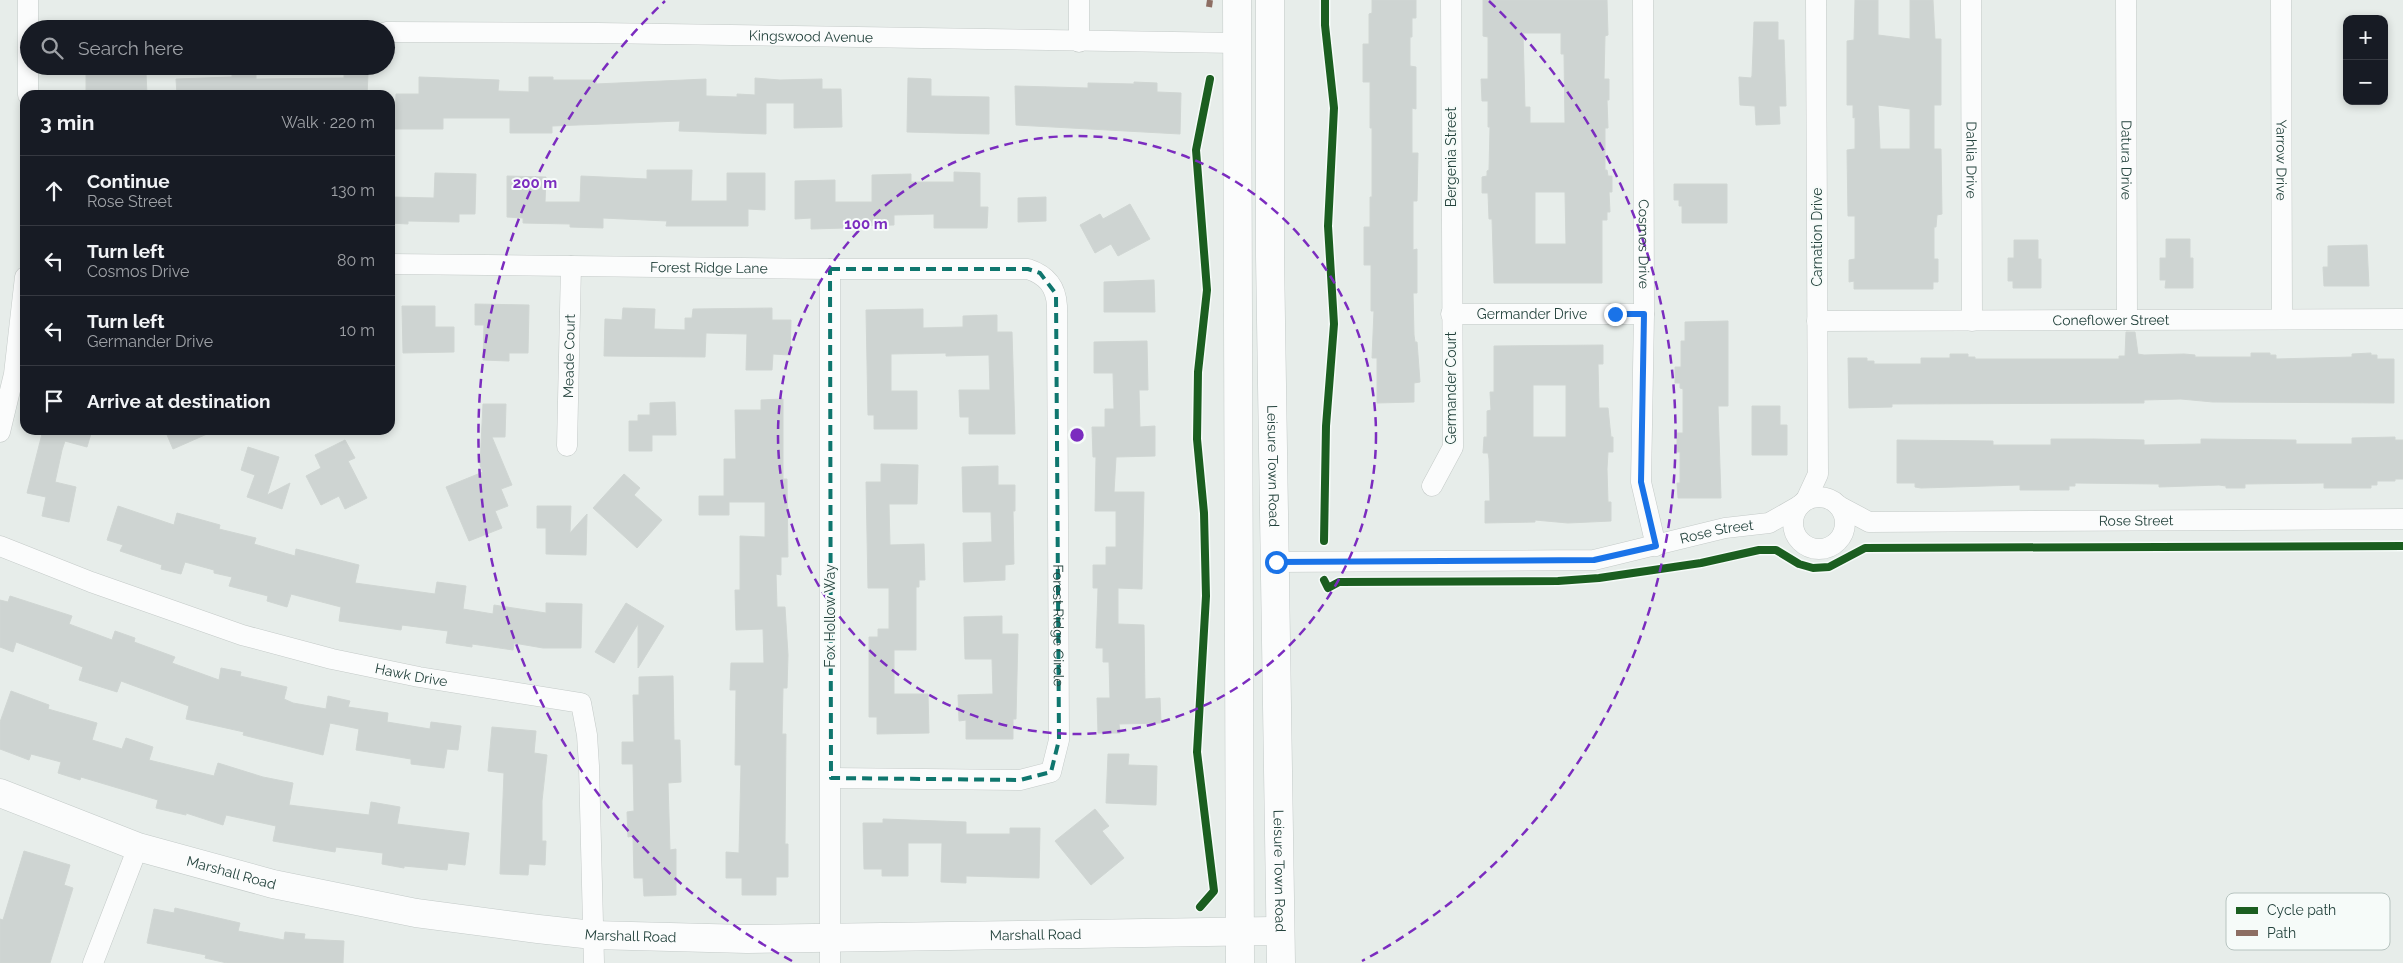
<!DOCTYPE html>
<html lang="en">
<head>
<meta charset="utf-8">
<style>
	:root { --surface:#171b24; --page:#20242c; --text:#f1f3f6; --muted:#9ea1a6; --line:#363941 }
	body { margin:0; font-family:Raleway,sans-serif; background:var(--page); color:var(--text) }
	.controls { position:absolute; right:15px; top:15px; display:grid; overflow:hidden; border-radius:10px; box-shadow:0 2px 8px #0003 }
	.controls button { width:45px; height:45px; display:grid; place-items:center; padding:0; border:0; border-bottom:1px solid var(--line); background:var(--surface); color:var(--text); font:25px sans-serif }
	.stop { position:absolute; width:15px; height:15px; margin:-11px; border:4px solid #1a73e8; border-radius:50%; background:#fff }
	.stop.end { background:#1a73e8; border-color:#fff; box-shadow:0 1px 5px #0008 }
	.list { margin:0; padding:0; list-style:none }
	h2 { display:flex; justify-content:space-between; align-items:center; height:65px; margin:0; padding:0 20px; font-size:21px }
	h2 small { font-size:16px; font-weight:400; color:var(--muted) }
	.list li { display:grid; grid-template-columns:32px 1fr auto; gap:15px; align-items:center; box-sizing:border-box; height:70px; padding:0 20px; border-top:1px solid var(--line) }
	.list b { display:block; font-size:19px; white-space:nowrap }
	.list p { margin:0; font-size:16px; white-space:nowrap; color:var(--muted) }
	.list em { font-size:16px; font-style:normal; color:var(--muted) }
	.icon { flex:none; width:28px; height:28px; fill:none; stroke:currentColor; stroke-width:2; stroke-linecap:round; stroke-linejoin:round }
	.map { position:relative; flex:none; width:2403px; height:963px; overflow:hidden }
	.search { position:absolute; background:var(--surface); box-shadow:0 2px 8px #0003; left:20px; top:20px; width:375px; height:55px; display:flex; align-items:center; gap:12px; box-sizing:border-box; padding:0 18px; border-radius:28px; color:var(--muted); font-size:19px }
	.panel { position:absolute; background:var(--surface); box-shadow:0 2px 8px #0003; left:20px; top:90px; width:375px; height:345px; border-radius:15px }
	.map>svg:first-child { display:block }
	.building { fill:#ced4d2; stroke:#d0d6d3; fill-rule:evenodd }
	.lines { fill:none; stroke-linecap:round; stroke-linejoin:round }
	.street-casing { stroke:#c4cac8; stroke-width:21 }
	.secondary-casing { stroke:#c3cac8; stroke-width:29 }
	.street { stroke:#fbfcfc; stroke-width:20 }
	.secondary { stroke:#fbfcfc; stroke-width:28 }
	.quiet { stroke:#8d6e63; stroke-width:6; stroke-dasharray:12 6; stroke-linecap:butt }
	.cycleway-casing { stroke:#f6fbf9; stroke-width:11 }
	.cycleway { stroke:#1b5e20; stroke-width:8 }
	.route { stroke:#1a73e8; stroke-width:6 }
	.marked { fill:none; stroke:#0f766e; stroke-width:4; stroke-dasharray:10 6; stroke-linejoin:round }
	.ring { fill:none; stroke:#7b2cbf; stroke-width:2.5; stroke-dasharray:9 6 }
	.labels { text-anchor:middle; stroke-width:4; stroke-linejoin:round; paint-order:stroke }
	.street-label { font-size:14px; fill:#23423c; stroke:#f6fbf9 }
	.key { fill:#f6fbf9; stroke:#b7c4c0; stroke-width:1 }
	.key-label { font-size:14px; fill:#23423c }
	.centre { fill:#7b2cbf; stroke:#f6fbf9; stroke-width:2.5 }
	.ring-label { font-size:15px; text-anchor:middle; font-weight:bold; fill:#7b2cbf; stroke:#f6fbf9; stroke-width:4; stroke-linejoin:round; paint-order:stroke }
</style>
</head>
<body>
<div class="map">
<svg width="2403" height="963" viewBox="0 0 2403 963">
	<rect width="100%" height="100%" fill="#e7edea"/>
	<!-- building -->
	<g class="building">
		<path d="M1372 0H1416V18H1412V37H1410V66L1416 67V109L1412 108V153H1418L1417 201H1413V250L1417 249V293H1413L1414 335 1415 342H1417L1420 382 1414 383V402L1377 403V358H1372L1374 311H1371V265H1364V227H1370V197H1372V128H1370V82H1363V44H1369V14L1372 13Z"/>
		<path d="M1483 0H1607L1608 35 1605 36 1604 79H1609V100H1607L1608 128H1605V170H1607L1608 176H1612V192H1609L1610 212H1607V220H1602V283H1494L1492 219H1489L1488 193H1482V177L1487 176V171L1489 170 1490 127H1488V101H1482L1481 79H1488V37L1483 36ZM1523 33H1561V54H1564L1565 123H1530V107H1525ZM1535 192H1565L1566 244H1535Z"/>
		<path d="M1855 0H1878V35L1910 39V0H1933L1935 39H1941V105H1934V149H1941L1942 214 1937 215 1936 227H1934V259H1938V282H1933V289H1854V281L1849 282V260L1855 259V216H1848L1847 150 1855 149V117L1853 118V105H1847V41L1854 40ZM1878 105 1910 109V149H1880Z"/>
		<path d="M1754 22H1778V40H1784L1786 106H1779L1780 124 1756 125 1755 106 1740 105 1739 77 1751 78 1752 76Z"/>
		<path d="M86 73H146L147 95H86Z"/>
		<path d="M232 74H256V79L344 78V74H368L367 95H177L176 79 232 77Z"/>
		<path d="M419 77 499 80 498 91 529 92V77H553V80H596V84L706 79V96L737 97V94L755 95V78L780 80 822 79V89H841L842 127 794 128V103H766V134L679 131 680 121 552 126V133H510V118H443V129H395L396 94H419Z"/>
		<path d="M908 78 931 79V96L989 97V134L907 132Z"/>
		<path d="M1134 82 1157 83V92L1181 93 1180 134 1016 125 1015 86 1088 88V83L1134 84Z"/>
		<path d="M647 170H692L691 201H727V173H765V210L748 209V226H666L667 221 603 218V228L570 227V224L523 223V218L507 217V176L546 177 545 202H580L581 176 647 179Z"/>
		<path d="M954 172 980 173V207H988L987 228H934V214L894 215V225L845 226V228L811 229V218L795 219V181L835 180V202H872V175L911 174V182H954Z"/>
		<path d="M435 173 476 174 475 214H459V222L408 221V224L390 223V197L434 198Z"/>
		<path d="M1674 184H1727V223H1682V206H1679V200H1674Z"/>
		<path d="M1046 197V221L1018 222V198Z"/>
		<path d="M1130 204 1150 239 1118 256 1111 244 1095 253 1080 225 1100 214 1103 219Z"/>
		<path d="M2166 239H2190V258H2193V288H2165L2166 280H2160V258H2166Z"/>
		<path d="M2014 240H2038V259H2041V288H2013V281H2008V258H2014Z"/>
		<path d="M2367 245 2369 286H2324L2323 267H2328V246Z"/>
		<path d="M1154 280 1155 312H1104V282Z"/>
		<path d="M475 304 529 305 528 353H509V361L483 360 484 325H475Z"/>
		<path d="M402 306H435V327H454V352L403 353Z"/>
		<path d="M623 308 655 309 654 329 685 330V318H692L693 309 772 308V320H791L790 355 773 354 772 370H746L747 334 706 333 705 357 604 356 605 319 622 320Z"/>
		<path d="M923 309V328L963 327V316L997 315V332H1012L1015 434H969V417H960L959 390H990L989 355 946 356V353L891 354V391H917V429H874V415H868L866 310Z"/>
		<path d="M1728 321V406H1718L1721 498H1678L1677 483H1680V452H1677V433H1683V389L1680 388V383H1675V367H1681V341H1685V322Z"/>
		<path d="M2126 332H2135L2138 354 2144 355 2184 354 2195 355V357H2251V353H2270V355H2276V359L2352 357V354L2371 353V355H2377V359H2394V403L2213 402 2181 399 2144 400V403L1892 404V407L1849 408 1848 358H1867V361H1874V364H1921V358H1950V354H1968V357H1975V359H2119V356H2125Z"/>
		<path d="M1147 341 1148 390H1139L1140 427 1155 426V456L1116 457 1114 492H1144L1142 589 1118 588V624L1144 625 1145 699 1160 698 1161 723 1119 724 1120 733H1098L1097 698H1110L1109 662H1103V648H1096L1098 588H1093V565H1106V547H1116V511H1095L1096 457H1093L1092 427H1105V409H1114L1113 373H1094V342Z"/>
		<path d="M1603 345V364H1598L1599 408H1608L1611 437H1613V452H1608L1607 469 1608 502H1611V521L1568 523 1535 520V522L1485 523V501H1490L1489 459 1488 453H1483L1484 437H1487V411L1491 410 1490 392H1494V346ZM1533 385H1566V437H1533Z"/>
		<path d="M783 399V479H787L788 557H781V575L776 574 777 607H785L788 655 787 688H783L782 734H786L785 844H788V877H776V895H742V878H726V852L739 853 741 765H735L736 690H730L731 663H764L763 629 736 630 735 590H740V536L765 537V502H729V515H699V496H724V459H736L735 410H761V400Z"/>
		<path d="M675 402 676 435H652V451H629V421H638V415H650V403Z"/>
		<path d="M483 404H506L505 437H492L512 485 501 489 508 506 495 511 502 528 469 541 446 487 483 472 480 465Z"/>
		<path d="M1752 406H1780V425H1787V455H1752Z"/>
		<path d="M43 430H92L87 447 65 441 62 450 55 482 76 487 69 522 42 516 46 497 27 493Z"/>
		<path d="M165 430H216L173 449Z"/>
		<path d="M2395 437V440H2403V479H2395V481H2377V485H2371V488H2324V483L2245 484V488H2226V486L2219 485 2159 487V484L2075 483V486H2069V490H2020V485L1921 488 1915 487V483H1897V440L1993 441V445H2051V439H2093L2144 440V445L2201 444V439L2296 440V444H2352V438Z"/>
		<path d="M345 440 355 458 348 461 367 498 345 509 339 496 321 505 306 476 321 468 315 455Z"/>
		<path d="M248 447 279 457 267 495 290 483 282 509 247 497 255 475 241 470Z"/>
		<path d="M881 464 918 465 917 504H889L890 545 924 544 925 580H919V587H916V650H894V694H928L929 733 877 734V717H869V637H878V629H889V588H868L866 482H881Z"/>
		<path d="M998 466V485H1015V511H1013L1014 564 1005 565V580L964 582 963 543 992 542 991 512H963L962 467Z"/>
		<path d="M624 474 640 488 634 495 662 520 637 548 593 508Z"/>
		<path d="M118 506 174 525 177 513 220 525 219 529 256 538 254 544 295 556 296 549 359 565 355 583 435 594 437 582 466 586 463 609 493 614 494 605 546 613V603L582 604 581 648H543L514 643 513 650 472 644V647L446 643 448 631 402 625 401 630 339 621 341 607 291 594 287 607 267 601 268 596 229 586 232 577 214 573V570L185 562 181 574 161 569 162 565 120 551 123 545 107 540Z"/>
		<path d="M537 506H571L570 533 587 514 586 555 546 554V528H537Z"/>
		<path d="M10 596 72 616 69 624 112 640 115 631 135 638 134 642 175 657 172 663 219 680 221 668 241 672 240 676 287 687 284 699 293 703 326 709 328 696 350 701 348 707 388 713 387 722 430 729 431 722 461 726 458 750 447 749 444 768 411 764V759L356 750 359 729 330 723 323 755 243 735 244 732 186 719 189 706 121 681 117 692 79 680 83 667 16 642 13 652 0 647V600L8 602Z"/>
		<path d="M626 603 664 626 638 668V624L614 663 595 652Z"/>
		<path d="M1002 616V634H1018L1016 719H1013V739H966V720L959 721 958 695 993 694 992 659H965L964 617Z"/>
		<path d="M673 676 674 740H680L681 782 668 783 670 850 676 849V895L644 896 643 878H634L633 836 628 837 627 812 634 811 633 764H622V742H634L633 695H639V677Z"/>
		<path d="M11 691 49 705 48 709 97 723 92 740 122 749 126 738 153 747 149 760 214 776 218 763 263 777 293 783 289 805 369 815 371 802 400 807 397 824 469 833 465 865 448 863 447 870 404 866V868L382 864 383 853 336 847 335 852 273 841 276 826 226 815 223 825 186 813V815L156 808 158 800 81 777 80 780 58 773 61 762 31 754 29 760 0 749V722Z"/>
		<path d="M492 727 536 731 534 753 547 755 542 801V841H546L545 865 529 864 528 875 500 874 504 773 488 771Z"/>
		<path d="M1108 754H1129L1128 765 1157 766 1156 805 1106 803Z"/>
		<path d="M1095 809 1109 826 1102 831 1124 858 1091 885 1055 841Z"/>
		<path d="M883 819 966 822V834H1010V828H1040L1039 878 966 876V883L941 882 942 843H908V876H882V869H864L863 823H883Z"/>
		<path d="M24 851 70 865 64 885 73 888 50 963H0V919L3 920Z"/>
		<path d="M175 908 240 923 238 931 284 940 285 932 305 934 304 939 344 941 343 963H227L205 958 206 955 147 943 154 909 174 913Z"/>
	</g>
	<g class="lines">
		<defs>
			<g id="street">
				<path d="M1079 0V42"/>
				<path id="s1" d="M1643 0 1644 314 1641 482 1656 546"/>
				<path id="s2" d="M1971 0 1972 321"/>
				<path id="s3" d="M2126 0 2127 320"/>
				<path id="s4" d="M2281 0 2282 319"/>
				<path id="s5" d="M386 32 598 33 1237 43"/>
				<path d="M28 95V0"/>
				<path id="s6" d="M390 264 830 269H1028C1046 275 1056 286 1057 306L1059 740 1051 772 1020 780 831 778"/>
				<path id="s7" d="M1451 314H1644"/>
				<path id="s8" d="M1817 321 2403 319"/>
				<path d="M0 432 14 374 25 277"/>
				<path id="s9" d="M567 446 571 266"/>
				<path d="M1432 486 1453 447 1451 0"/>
				<circle cx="1819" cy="523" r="26"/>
				<path d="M1806 500 1818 474 1816 0"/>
				<path id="s10" d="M1839 506 1869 522 2403 519"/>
				<path id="s11" d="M0 546 91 582 242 635 332 659 419 677 581 703 587 735 589 766 594 963"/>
				<path id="s12" d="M1276 562 1594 560 1725 528 1769 523 1799 506"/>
				<path d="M93 963 138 847"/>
				<path d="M830 963V269"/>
			</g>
			<g id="secondary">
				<path d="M1237 0 1240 963"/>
				<path id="s13" d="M1270 0V256L1281 963"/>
				<path id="s14" d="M0 793 138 847 273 884 416 913 538 929 593 935 747 939 1280 931"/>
			</g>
		</defs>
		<!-- street casing -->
		<use href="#street" class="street-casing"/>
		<!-- secondary casing -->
		<use href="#secondary" class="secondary-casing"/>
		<!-- street -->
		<use href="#street" class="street"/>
		<!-- secondary -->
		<use href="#secondary" class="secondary"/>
		<!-- quiet -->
		<path class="quiet" d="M1209 7 1210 0"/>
		<defs>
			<g id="cycleway">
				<path d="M1324 541 1326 426 1334 324 1328 226 1334 108 1325 25V0"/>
				<path d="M1324 580 1328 588 1339 582 1558 581 1599 578 1701 563 1759 550H1776L1799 564 1813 568 1829 567 1865 548 2403 546"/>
				<path d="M1200 907 1214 891 1197 752 1206 596 1204 513 1197 439 1198 372 1207 290 1196 150 1210 79"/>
			</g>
		</defs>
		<!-- cycleway casing -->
		<use href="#cycleway" class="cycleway-casing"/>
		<!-- cycleway -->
		<use href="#cycleway" class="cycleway"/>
	</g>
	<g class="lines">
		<!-- route -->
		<path class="route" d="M1276 562 1594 560 1656 546 1641 482 1644 314H1615"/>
	</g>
	<!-- marked area -->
	<path class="marked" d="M830 269H1028L1040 273 1056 294 1059 740 1051 772 1020 780 831 778Z"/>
	<!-- distance rings -->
	<g class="ring">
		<circle cx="1077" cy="435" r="299"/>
		<path d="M792 961A598 598 0 0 1 665 1M1489 1A598 598 0 0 1 1362 961"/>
	</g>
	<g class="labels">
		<!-- street labels -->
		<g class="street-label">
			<text dy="5" stroke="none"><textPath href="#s5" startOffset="425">Kingswood Avenue</textPath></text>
			<text transform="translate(1451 157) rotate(-90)" y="5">Bergenia Street</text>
			<text dy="5" stroke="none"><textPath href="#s2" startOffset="160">Dahlia Drive</textPath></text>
			<text dy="5" stroke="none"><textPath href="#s3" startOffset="160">Datura Drive</textPath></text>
			<text dy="5" stroke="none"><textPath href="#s4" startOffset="160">Yarrow Drive</textPath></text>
			<text transform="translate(1817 237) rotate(-90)" y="5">Carnation Drive</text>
			<text dy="5" stroke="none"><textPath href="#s1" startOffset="244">Cosmos Drive</textPath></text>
			<text dy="5" stroke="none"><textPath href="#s6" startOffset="319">Forest Ridge Lane</textPath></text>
			<text dy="5" stroke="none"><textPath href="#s7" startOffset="81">Germander Drive</textPath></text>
			<text dy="5" stroke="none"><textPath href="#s8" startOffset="294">Coneflower Street</textPath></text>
			<text dy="5" stroke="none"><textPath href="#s9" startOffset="90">Meade Court</textPath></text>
			<text transform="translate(1451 388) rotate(-90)" y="5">Germander Court</text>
			<text dy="5" stroke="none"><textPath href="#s13" startOffset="466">Leisure Town Road</textPath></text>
			<text dy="5" stroke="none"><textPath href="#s10" startOffset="301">Rose Street</textPath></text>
			<text dy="5" stroke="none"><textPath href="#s12" startOffset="444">Rose Street</textPath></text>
			<text transform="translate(830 616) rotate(-90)" y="5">Fox Hollow Way</text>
			<text dy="5" stroke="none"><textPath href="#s6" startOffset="1008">Forest Ridge Circle</textPath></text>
			<text dy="5" stroke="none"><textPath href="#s11" startOffset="432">Hawk Drive</textPath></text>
			<text dy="5" stroke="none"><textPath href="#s13" startOffset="871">Leisure Town Road</textPath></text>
			<text dy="5" stroke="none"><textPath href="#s14" startOffset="245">Marshall Road</textPath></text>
			<text dy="5" stroke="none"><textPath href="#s14" startOffset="650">Marshall Road</textPath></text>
			<text dy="5" stroke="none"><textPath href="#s14" startOffset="1055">Marshall Road</textPath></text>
		</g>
	</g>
	<!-- legend -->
	<rect x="2226" y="893" width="164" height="57" rx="8" class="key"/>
	<rect x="2236" y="907" width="22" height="7" fill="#1b5e20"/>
	<rect x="2236" y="930" width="22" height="6" fill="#8d6e63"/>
	<g class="key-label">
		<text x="2267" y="915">Cycle path</text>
		<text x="2267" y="938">Path</text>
	</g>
	<circle cx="1077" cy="435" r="8" class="centre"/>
	<g class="ring-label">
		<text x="535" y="188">200 m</text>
		<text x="866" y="229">100 m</text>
	</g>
</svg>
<div class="controls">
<button>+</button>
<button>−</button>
</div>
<div class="stop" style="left:1276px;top:562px"></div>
<div class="stop end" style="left:1615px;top:314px"></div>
<div class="search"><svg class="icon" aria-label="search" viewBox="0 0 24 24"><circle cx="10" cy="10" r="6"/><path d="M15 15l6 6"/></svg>Search here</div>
<section class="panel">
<h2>3 min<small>Walk · 220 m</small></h2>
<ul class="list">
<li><svg class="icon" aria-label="ahead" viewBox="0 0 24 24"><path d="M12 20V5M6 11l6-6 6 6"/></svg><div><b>Continue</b><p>Rose Street</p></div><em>130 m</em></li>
<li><svg class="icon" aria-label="left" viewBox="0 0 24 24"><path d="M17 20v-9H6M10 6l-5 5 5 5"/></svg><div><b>Turn left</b><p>Cosmos Drive</p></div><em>80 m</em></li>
<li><svg class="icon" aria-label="left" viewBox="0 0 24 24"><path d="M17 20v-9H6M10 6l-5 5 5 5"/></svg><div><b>Turn left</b><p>Germander Drive</p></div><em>10 m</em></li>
<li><svg class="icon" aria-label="arrive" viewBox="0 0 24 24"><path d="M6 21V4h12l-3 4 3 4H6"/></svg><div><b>Arrive at destination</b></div></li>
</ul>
</section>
</div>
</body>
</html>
